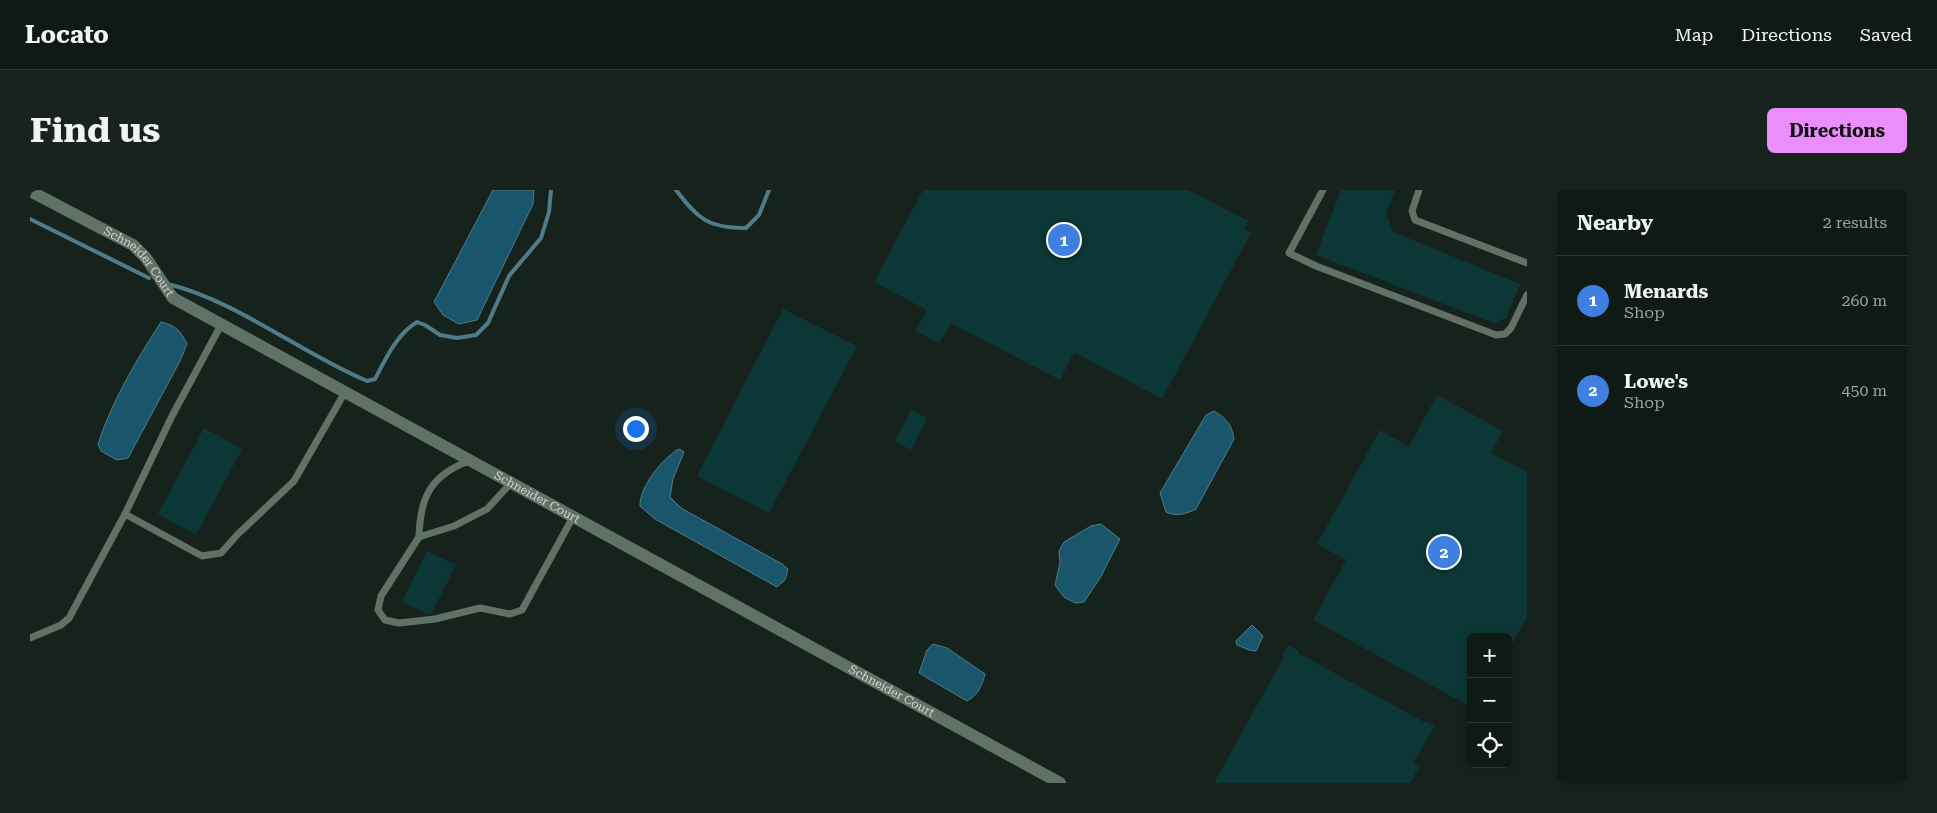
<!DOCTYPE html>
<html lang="en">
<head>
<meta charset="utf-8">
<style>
	:root { --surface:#101a15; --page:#19231e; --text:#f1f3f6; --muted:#9ca1a0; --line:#303834; --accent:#eb8dfc }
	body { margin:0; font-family:"Roboto Serif",serif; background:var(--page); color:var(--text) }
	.controls { position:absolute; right:15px; bottom:15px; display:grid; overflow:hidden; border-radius:8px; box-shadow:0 2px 12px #0003 }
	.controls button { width:45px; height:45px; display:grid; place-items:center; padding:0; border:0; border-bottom:1px solid var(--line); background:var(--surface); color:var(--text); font:25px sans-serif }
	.you { position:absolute; left:605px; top:238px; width:18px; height:18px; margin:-12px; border:4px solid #fff; border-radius:50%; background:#1a73e8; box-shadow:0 0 0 8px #1a73e833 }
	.badge { display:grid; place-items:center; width:32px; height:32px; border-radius:50%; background:var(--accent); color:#fff; font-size:16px; font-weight:700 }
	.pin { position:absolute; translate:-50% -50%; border:2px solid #fff; box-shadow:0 1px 5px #0006 }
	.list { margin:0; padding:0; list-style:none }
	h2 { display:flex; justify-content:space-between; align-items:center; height:65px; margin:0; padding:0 20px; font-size:21px }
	h2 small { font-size:16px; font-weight:400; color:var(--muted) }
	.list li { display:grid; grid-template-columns:32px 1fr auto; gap:15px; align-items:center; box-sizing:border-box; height:90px; padding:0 20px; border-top:1px solid var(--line) }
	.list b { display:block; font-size:19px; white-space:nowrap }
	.list p { margin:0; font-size:16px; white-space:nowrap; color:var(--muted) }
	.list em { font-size:16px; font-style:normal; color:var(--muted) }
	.icon { flex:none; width:28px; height:28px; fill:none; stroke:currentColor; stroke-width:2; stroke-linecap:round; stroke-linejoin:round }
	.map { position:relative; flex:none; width:1497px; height:593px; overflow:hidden; border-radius:8px }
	header { display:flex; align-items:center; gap:30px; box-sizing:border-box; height:70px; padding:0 25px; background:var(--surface); border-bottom:1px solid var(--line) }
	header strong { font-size:24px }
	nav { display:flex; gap:28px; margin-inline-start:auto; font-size:18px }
	.intro { display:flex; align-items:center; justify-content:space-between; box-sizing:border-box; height:120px; padding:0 30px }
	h1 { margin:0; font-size:35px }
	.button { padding:12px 22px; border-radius:8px; background:var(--accent); color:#111; font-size:18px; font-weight:700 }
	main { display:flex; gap:30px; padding:0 30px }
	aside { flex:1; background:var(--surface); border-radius:8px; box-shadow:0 2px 12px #0003 }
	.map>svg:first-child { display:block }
	.water { fill:#1a566b; stroke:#507c8a }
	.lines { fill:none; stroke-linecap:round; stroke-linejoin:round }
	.stream { stroke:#507c8a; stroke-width:4 }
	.building { fill:#0d3736 }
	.lane { stroke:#627168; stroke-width:7 }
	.street { stroke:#627168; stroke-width:12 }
	.labels { text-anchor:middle; stroke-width:4; stroke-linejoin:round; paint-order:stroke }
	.street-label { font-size:12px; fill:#cdd5d1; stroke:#0d1913 }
</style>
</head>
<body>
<header>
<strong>Locato</strong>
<nav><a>Map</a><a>Directions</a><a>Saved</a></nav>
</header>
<div class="intro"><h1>Find us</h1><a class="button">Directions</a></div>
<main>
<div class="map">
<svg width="1497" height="593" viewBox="0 0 1497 593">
	<rect width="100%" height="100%" fill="#16231c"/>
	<!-- water -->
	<g class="water">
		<path d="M463 0H504L503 14 447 130 429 134 413 125 404 112Z"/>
		<path d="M131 132C145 135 151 141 157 154L150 171 98 268 87 270 71 261 68 254C82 211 107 169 131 132Z"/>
		<path d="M1184 221C1196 228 1202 235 1204 249L1166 319C1156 324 1146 327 1136 322L1130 303 1176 225Z"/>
		<path d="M649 259 654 262 643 289 640 307 651 318 752 374 758 379 755 390 747 397 625 329 610 316C609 298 632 268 649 259Z"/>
		<path d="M1071 334 1090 349 1070 388 1054 412 1045 413 1034 407 1025 395 1030 373 1029 361 1034 352 1061 336Z"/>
		<path d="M1222 435 1233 446 1226 461 1219 460 1207 455 1206 451Z"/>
		<path d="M903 454 917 458 955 484C952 496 948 505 937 511L889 483 897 460Z"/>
	</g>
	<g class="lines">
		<!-- stream -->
		<g class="stream">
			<path d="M646 0C668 29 678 38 716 38L729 25 739 0"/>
			<path d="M0 29 119 88"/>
			<path d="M138 94C207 111 272 164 337 191L345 189C356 168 367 144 387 132L395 135 410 145 427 148 446 145 458 133 479 86 511 48 519 22 521 0"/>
		</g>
	</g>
	<!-- building -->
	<g class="building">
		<path d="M893 0H1158L1218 31 1213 39 1221 43 1132 209 1044 162 1030 190 921 133 909 153 885 141 897 120 844 92Z"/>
		<path d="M1311 0H1365L1356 23 1363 42 1490 94 1476 128 1464 133 1286 65Z"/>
		<path d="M753 119 827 156 739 323 667 286Z"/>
		<path d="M1407 205 1473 241 1461 263 1497 282V427L1478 461V447H1441V517L1283 430 1316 370 1287 354 1350 240 1379 257Z"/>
		<path d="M881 220 897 228 881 260 865 251Z"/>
		<path d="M174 238 212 259 166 345 128 324Z"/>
		<path d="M397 361 426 375 401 424H398L372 412Z"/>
		<path d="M1258 455 1269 461 1268 463 1394 532V531L1405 536 1383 573 1389 577 1380 593H1184L1254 467 1252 466Z"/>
	</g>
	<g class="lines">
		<!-- lane -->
		<g class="lane">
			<path d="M1293 0 1259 63 1286 76 1466 145 1475 144 1481 138 1497 105"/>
			<path d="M1389 0 1382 21 1385 30 1497 73"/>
			<path d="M191 135 142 226 95 324 172 366 191 363 207 345 264 291 315 202"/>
			<path d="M481 293 457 319 424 336 389 347 351 406 348 420 355 430 369 433 405 429 450 418 480 424 492 420 543 327"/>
			<path d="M389 347C390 307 401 285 439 271"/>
			<path d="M0 448 31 435 39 428 95 324"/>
		</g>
		<!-- street -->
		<path class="street" id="s1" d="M0 1 103 55 116 68 143 108 1030 593"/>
	</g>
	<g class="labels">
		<!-- street labels -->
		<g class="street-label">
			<text dy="4" stroke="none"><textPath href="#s1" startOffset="132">Schneider Court</textPath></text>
			<text dy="4" stroke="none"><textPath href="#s1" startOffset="598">Schneider Court</textPath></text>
			<text dy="4" stroke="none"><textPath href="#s1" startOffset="1002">Schneider Court</textPath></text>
		</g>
	</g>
</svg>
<div class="controls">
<button>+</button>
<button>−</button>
<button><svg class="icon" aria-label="locate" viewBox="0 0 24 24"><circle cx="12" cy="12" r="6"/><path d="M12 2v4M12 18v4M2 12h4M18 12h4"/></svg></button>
</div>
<div class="you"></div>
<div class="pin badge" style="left:1034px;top:50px;background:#3f7fe0">1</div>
<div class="pin badge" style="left:1414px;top:362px;background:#3f7fe0">2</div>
</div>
<aside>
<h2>Nearby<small>2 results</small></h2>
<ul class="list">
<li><span class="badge" style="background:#3f7fe0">1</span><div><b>Menards</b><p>Shop</p></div><em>260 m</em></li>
<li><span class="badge" style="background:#3f7fe0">2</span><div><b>Lowe's</b><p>Shop</p></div><em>450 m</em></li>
</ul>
</aside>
</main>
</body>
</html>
